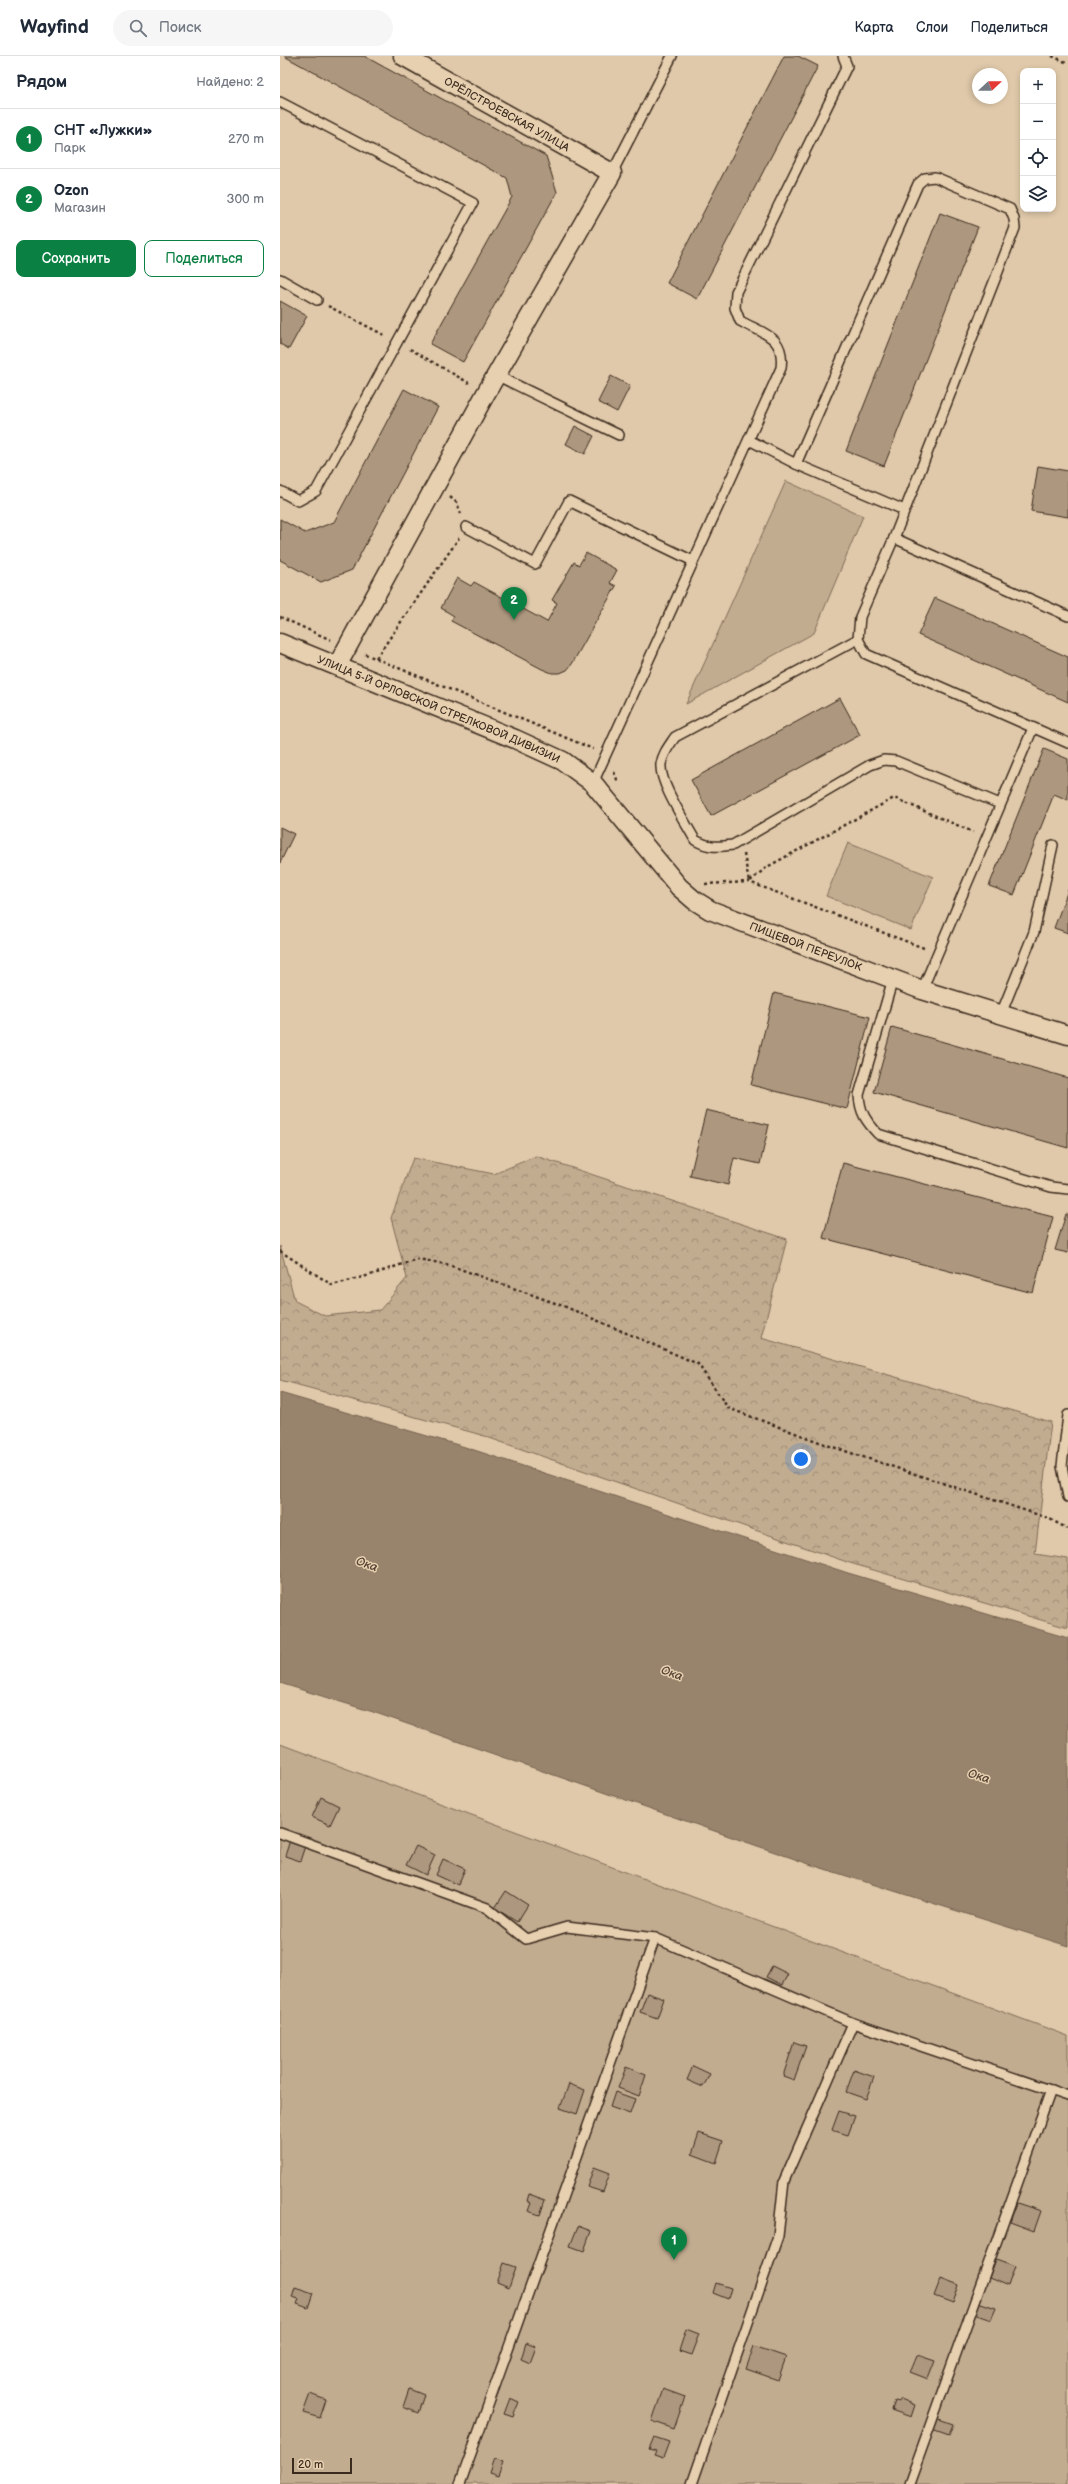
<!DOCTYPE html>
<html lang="ru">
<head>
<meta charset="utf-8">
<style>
	:root { --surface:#fff; --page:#f6f6f7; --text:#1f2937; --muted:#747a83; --line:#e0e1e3; --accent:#0b8043 }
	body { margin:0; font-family:"Balsamiq Sans",sans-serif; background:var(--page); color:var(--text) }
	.controls { position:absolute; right:12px; top:12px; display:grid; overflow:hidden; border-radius:8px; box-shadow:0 2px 6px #0003 }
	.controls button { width:36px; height:36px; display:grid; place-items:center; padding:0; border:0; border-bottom:1px solid var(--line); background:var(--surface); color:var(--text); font:20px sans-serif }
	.compass { position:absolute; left:692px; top:12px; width:36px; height:36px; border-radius:50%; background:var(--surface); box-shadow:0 2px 6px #0003; rotate:68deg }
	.scale { position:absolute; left:12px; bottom:10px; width:60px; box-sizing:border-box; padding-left:4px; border:2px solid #3b2a1e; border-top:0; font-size:11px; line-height:14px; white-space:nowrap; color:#3b2a1e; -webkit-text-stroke:3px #e7d0b0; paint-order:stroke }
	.you { position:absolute; left:521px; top:1403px; width:14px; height:14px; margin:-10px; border:3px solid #fff; border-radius:50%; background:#1a73e8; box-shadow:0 0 0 6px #1a73e833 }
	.badge { display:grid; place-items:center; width:26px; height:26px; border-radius:50%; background:var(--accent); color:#fff; font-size:13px; font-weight:700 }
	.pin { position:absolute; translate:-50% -33px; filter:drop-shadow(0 1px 2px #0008) }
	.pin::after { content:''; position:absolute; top:21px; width:14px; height:12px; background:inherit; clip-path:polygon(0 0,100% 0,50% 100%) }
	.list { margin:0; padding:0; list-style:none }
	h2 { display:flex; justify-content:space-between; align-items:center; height:52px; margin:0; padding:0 16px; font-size:17px }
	h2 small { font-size:13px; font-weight:400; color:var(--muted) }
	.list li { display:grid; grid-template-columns:26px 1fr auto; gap:12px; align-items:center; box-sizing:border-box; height:60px; padding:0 16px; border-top:1px solid var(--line) }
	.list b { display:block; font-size:15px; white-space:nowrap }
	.list p { margin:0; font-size:13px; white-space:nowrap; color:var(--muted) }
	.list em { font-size:13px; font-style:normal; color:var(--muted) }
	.actions { display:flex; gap:8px; padding:12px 16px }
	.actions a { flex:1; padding:9px 0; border:1px solid var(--accent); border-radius:8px; text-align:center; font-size:14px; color:var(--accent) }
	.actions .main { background:var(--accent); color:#fff }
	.icon { flex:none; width:22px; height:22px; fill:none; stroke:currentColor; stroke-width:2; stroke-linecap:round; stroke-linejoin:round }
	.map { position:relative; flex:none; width:788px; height:2428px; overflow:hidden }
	header { display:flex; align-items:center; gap:24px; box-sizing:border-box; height:56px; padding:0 20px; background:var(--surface); border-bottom:1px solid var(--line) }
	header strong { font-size:19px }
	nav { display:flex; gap:22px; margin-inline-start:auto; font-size:14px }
	.search { width:280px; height:36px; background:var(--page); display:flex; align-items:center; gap:10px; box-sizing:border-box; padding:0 14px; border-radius:22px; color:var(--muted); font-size:15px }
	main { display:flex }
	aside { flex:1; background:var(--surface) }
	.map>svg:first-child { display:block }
	.forest { fill:url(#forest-crowns); stroke:#7e6b57 }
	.green { fill:#c2ac90; stroke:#7e6b57 }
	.water { fill:#98846d; stroke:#73604d }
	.building { fill:#ad987f; stroke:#3b2a1e }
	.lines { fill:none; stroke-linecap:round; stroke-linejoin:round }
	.service-casing { stroke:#3b2a1e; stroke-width:12 }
	.minor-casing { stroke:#3b2a1e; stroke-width:21 }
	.path { stroke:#3b2a1e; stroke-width:2.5; stroke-dasharray:3 3; stroke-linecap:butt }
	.service { stroke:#e7d0b0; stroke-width:9 }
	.minor { stroke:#e7d0b0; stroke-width:18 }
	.labels { text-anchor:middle; stroke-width:3; stroke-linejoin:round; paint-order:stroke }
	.street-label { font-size:11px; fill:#3b2a1e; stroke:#e7d0b0 }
	.water-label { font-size:12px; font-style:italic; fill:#524032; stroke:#e7d0b0 }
</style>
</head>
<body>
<header>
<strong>Wayfind</strong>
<div class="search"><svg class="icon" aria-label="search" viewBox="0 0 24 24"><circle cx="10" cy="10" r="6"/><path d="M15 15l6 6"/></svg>Поиск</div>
<nav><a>Карта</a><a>Слои</a><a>Поделиться</a></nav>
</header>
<main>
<aside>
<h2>Рядом<small>Найдено: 2</small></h2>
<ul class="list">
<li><span class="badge">1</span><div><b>СНТ «Лужки»</b><p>Парк</p></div><em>270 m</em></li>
<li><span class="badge">2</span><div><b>Ozon</b><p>Магазин</p></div><em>300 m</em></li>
</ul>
<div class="actions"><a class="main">Сохранить</a><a>Поделиться</a></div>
</aside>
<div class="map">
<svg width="788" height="2428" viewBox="0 0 788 2428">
	<defs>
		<pattern id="forest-crowns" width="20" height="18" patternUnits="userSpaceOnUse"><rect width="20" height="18" fill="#c2ac90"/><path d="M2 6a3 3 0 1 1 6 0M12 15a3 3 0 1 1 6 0" fill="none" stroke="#9f8c75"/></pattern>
	</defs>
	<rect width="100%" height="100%" fill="#e0c9aa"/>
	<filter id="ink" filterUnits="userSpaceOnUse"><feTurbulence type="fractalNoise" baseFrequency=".025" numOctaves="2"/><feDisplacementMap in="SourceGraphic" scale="8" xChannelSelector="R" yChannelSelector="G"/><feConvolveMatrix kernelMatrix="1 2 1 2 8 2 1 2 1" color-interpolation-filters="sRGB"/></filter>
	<g filter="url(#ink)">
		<!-- forest -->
		<path class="forest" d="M256 1100 507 1183 481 1282 771 1366 755 1498 788 1503V1572L570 1507 198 1378 0 1324V1190L15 1245 45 1260 100 1254 127 1222 111 1162 133 1102 214 1118Z"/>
		<!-- green -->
		<g class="green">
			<path d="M506 425 583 460 534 577 406 648Z"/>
			<path d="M568 787 653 821 631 874 546 840Z"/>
			<path d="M0 1688 788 1980V2428H0Z"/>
		</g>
		<!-- water -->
		<path class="water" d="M0 1337 185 1391 568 1517 788 1582V1890L532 1809 93 1656 0 1627Z"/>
		<!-- building -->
		<g class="building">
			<path d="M4 0H84L266 100 277 136 183 306 150 288 232 141 227 122Z"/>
			<path d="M504 0H518L538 10 417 243 387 227Z"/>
			<path d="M660 157 698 171 604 410 566 395Z"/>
			<path d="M0 245 27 260 9 293 0 288Z"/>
			<path d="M331 320 350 330 337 356 318 346Z"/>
			<path d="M124 333 158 351 72 514 41 526 0 504V463L25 477 54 466Z"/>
			<path d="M295 370 314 380 305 398 286 388Z"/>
			<path d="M758 410 788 415V461L751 455Z"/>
			<path d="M306 497 337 514 330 527 336 530 292 608 287 614 280 617H272L262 613 171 565 174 560 161 552 177 522 191 530 194 526 267 566 277 547 272 544 294 506 299 509Z"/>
			<path d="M655 542 788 601V646L638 579Z"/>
			<path d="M560 642 580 679 431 760 411 724Z"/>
			<path d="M764 693 788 703V744L774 738 734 839 709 830Z"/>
			<path d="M0 771 14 778 0 807Z"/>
			<path d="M788 834V877L774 872Z"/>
			<path d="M494 937 590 961 567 1053 471 1029Z"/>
			<path d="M612 971 788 1022V1092L594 1036Z"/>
			<path d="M426 1054 489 1069 480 1108 454 1102 448 1129 410 1120Z"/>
			<path d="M563 1107 773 1161 753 1237 543 1182Z"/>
			<path d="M786 1158 788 1159V1197L775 1194Z"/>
			<path d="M41 1741 59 1750 50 1769 32 1761Z"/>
			<path d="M10 1784 25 1790 20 1805 5 1800Z"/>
			<path d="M136 1790 155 1799 146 1819 126 1809Z"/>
			<path d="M163 1803 185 1813 178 1829 156 1819Z"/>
			<path d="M226 1835 248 1849 237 1866 215 1852Z"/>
			<path d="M492 1910 508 1918 502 1929 486 1921Z"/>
			<path d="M367 1937 384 1943 377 1962 360 1956Z"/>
			<path d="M514 1986 526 1990 514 2024 503 2020Z"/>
			<path d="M413 2010 430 2018 423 2031 407 2024Z"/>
			<path d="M346 2011 366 2019 359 2040 338 2032Z"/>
			<path d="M574 2014 594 2021 586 2043 566 2036Z"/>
			<path d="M289 2028 305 2034 297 2058 280 2052Z"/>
			<path d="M335 2036 355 2043 350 2058 330 2051Z"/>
			<path d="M559 2055 575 2060 568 2079 552 2074Z"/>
			<path d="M419 2077 443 2085 436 2107 412 2098Z"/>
			<path d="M314 2111 330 2117 323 2136 307 2131Z"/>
			<path d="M249 2138 265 2144 260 2159 248 2155 251 2147 247 2145Z"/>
			<path d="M737 2147 761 2155 754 2175 730 2166Z"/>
			<path d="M298 2170 311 2175 304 2195 290 2190Z"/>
			<path d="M716 2203 735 2210 728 2230 709 2222Z"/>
			<path d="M224 2207 236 2211 229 2232 217 2227Z"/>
			<path d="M661 2222 679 2229 673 2247 654 2240Z"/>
			<path d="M436 2227 451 2232 448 2243 433 2237Z"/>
			<path d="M15 2231 33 2237 28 2252 17 2248 19 2243 12 2241Z"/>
			<path d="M698 2246 716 2252 711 2264 694 2258Z"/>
			<path d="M406 2273 419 2278 411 2299 399 2295Z"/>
			<path d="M246 2287 256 2291 250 2307 241 2303Z"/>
			<path d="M474 2290 506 2301 498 2324 466 2313Z"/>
			<path d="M637 2299 655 2305 648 2323 630 2316Z"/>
			<path d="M129 2333 144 2339 138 2357 123 2351Z"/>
			<path d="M383 2333 405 2341 394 2373 372 2365Z"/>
			<path d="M30 2338 46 2344 40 2362 23 2357Z"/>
			<path d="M230 2342 239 2346 233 2361 224 2358Z"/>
			<path d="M621 2343 635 2349 631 2361 611 2354 614 2345 619 2346Z"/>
			<path d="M656 2362 673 2368 669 2379 652 2373Z"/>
			<path d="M374 2381 389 2386 383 2402 374 2399 376 2395 369 2393Z"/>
			<path d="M214 2402 223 2406 218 2420 209 2417Z"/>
		</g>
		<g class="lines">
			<defs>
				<g id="service">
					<path d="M0 46 193 147 36 435 18 445 0 435"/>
					<path d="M332 117 392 0"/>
					<path d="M0 223 37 244"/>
					<path d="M216 319 339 379"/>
					<path d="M469 384 516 408 638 128 645 122 655 121 730 153 734 163 735 172 614 482 580 561 578 583 586 598 788 687"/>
					<path d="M516 408 624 454"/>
					<path d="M186 471 255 508 289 445 413 505"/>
					<path d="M614 482 788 560"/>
					<path d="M578 583 395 681C389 690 383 697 381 708 379 727 406 767 415 784 429 792 438 791 453 789L590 709 604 704 616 705 720 748"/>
					<path d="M313 727 501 312C505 280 484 278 460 265L455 252 456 236 567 10 563 0"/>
					<path d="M613 923 579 1039C580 1057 586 1065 598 1078L771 1131 788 1133"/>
					<path d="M642 934 753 672"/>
					<path d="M721 958 754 876 773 789"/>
					<path d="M788 1359 782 1410 788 1441"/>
					<path d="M0 1777 207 1852 246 1883 287 1871 375 1882 573 1967 788 2040"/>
					<path d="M180 2428 375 1882"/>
					<path d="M412 2428 498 2180 504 2125 573 1967"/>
					<path d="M629 2428 771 2034"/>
				</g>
				<g id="minor">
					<path id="s1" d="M0 587 235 683 283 705 313 727 399 831 414 844 430 854 642 934 788 979"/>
					<path d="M57 610 206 337 332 117 123 0"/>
				</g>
			</defs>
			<!-- service casing -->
			<use href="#service" class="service-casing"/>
			<!-- minor casing -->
			<use href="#minor" class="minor-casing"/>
			<!-- path -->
			<g class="path">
				<path d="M772 0 788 7"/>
				<path d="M48 250 104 279"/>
				<path d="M130 293 189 327"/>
				<path d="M170 441 177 447 181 458"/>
				<path d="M0 561 51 584"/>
				<path d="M85 598 313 693"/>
				<path d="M96 602 179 482"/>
				<path d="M334 716 338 726"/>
				<path d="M464 798 469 826 487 811 614 742 693 776"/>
				<path d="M425 828 469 826 644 892"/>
				<path d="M0 1195 52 1229 94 1218 137 1203 166 1208 286 1251 418 1308 448 1352 550 1390 768 1462 788 1473"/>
			</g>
			<!-- service -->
			<use href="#service" class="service"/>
			<!-- minor -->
			<use href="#minor" class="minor"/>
		</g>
	</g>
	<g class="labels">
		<!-- street labels -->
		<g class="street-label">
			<text transform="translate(227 58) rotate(29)" y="4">ОРЁЛСТРОЕВСКАЯ УЛИЦА</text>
			<text dy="4" stroke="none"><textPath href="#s1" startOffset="172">УЛИЦА 5-Й ОРЛОВСКОЙ СТРЕЛКОВОЙ ДИВИЗИИ</textPath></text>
			<text dy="4" stroke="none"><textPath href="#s1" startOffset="620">ПИЩЕВОЙ ПЕРЕУЛОК</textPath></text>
		</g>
		<!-- water labels -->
		<g class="water-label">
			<text transform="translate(87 1508) rotate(20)" y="4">Ока</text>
			<text transform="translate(392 1617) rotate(20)" y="4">Ока</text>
			<text transform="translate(699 1720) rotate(17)" y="4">Ока</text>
		</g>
	</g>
</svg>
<div class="controls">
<button>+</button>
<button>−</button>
<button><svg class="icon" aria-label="locate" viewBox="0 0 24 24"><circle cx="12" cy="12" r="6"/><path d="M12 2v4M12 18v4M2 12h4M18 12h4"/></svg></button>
<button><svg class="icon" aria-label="layers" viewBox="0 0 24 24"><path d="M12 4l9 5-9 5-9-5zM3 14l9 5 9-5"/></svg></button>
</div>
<svg class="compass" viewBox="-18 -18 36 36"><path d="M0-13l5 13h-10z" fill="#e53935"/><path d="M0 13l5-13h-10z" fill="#747a83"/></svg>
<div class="scale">20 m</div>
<div class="you"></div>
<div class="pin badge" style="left:394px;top:2204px">1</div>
<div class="pin badge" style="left:234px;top:564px">2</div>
</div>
</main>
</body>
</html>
